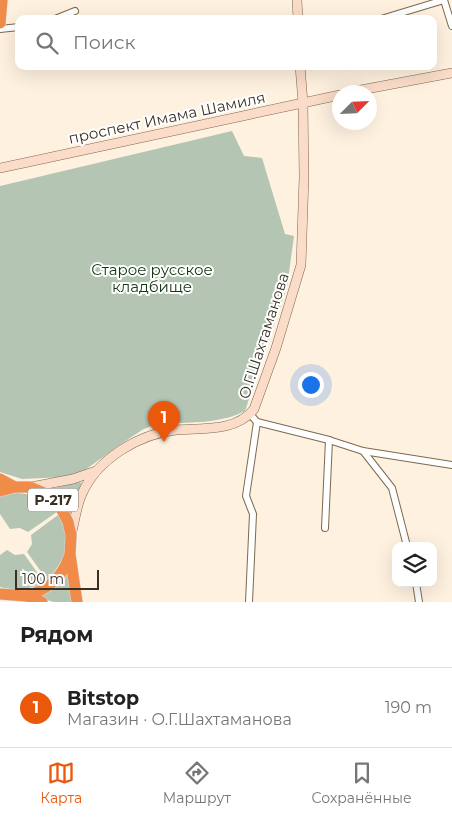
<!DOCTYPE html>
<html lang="ru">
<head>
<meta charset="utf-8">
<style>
	:root { --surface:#fff; --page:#f2f2f2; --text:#222; --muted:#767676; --line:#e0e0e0; --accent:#ea580c }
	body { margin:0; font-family:Montserrat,sans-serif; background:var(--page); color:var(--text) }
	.controls { position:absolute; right:15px; bottom:15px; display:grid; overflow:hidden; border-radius:10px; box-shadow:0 5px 20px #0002 }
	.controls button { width:45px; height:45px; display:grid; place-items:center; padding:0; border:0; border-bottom:1px solid var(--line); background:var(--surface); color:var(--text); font:25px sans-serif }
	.compass { position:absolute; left:332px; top:85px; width:45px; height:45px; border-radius:50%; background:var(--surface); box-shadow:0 5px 20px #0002; rotate:66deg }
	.scale { position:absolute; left:15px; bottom:12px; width:84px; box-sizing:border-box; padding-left:5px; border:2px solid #393025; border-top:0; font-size:14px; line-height:18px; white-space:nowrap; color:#393025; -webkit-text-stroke:4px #fff; paint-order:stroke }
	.you { position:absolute; left:310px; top:384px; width:18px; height:18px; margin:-12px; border:4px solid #fff; border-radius:50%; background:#1a73e8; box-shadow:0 0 0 8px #1a73e833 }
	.badge { display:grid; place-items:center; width:32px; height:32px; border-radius:50%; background:var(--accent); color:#fff; font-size:16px; font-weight:700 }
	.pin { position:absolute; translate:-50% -41px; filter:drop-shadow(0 1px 2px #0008) }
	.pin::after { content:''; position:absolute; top:26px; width:18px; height:15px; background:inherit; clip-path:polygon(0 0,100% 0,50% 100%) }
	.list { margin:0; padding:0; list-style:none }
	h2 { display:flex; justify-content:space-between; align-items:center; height:65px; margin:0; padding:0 20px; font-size:21px }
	h2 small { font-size:16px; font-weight:400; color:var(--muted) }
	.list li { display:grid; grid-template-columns:32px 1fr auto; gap:15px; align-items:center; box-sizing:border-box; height:80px; padding:0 20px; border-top:1px solid var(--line) }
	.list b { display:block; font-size:19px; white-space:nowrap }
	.list p { margin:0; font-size:16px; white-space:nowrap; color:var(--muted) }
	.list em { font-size:16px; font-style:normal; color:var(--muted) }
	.icon { flex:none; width:28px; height:28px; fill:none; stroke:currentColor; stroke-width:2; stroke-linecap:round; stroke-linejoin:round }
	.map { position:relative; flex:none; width:452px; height:602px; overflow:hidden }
	.search { position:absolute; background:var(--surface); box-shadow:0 5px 20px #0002; left:15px; right:15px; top:15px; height:55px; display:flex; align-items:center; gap:12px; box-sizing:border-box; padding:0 18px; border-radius:10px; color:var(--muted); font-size:19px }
	.sheet { height:145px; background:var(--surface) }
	nav { display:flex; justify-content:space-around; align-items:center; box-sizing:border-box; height:70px; border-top:1px solid var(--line); background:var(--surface); font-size:14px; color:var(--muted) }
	nav a { display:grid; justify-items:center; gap:2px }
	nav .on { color:var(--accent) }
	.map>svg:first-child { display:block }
	.green { fill:#b4c5b3 }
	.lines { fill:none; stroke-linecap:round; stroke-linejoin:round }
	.street-casing { stroke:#7c694f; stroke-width:8 }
	.secondary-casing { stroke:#7c694f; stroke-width:10 }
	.highway-casing { stroke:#dbdad8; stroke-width:12 }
	.street { stroke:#fff; stroke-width:6 }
	.secondary { stroke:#fadcc8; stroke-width:9 }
	.highway { stroke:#f08b49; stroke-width:11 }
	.labels { text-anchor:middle; stroke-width:4; stroke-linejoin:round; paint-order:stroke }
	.shield { fill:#fff; stroke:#746e66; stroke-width:1 }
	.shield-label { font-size:14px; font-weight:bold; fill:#393025 }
	.street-label { font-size:15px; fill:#393025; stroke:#fff }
	.park-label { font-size:15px; fill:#153613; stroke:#fff }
</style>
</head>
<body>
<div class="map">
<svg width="452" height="602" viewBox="0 0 452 602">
	<rect width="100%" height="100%" fill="#fef1df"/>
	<!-- green -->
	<g class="green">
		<path d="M232 131 244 156 262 158 285 234 294 236 287 287 245 411C223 422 202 422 178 423L166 403 155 404 158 423 142 430 121 444 85 470 65 477 22 479 0 472V186Z"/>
		<path d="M80 482 82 484 71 516 46 490Z"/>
		<path d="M17 493C34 494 46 500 57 512L28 532 20 528 10 529 0 514V496Z"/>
		<path d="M58 515C73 541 66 560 47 580L27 552 32 544 31 535Z"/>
		<path d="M7 550 15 555 24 554 44 582C29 590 16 591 0 587V555Z"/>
		<path d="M68 572 74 602H54L36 597C50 593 60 584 68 572Z"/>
	</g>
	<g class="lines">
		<defs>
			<g id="street">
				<path d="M444 0 452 26"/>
				<path d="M55 19 75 11"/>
				<path d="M381 19 444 0"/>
				<path d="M0 29 19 27"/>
				<path d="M250 414 257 422 329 440 363 451 452 465"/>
				<path d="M363 451 392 488 407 546"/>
				<path d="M325 528 329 440"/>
				<path d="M416 583 419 602"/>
				<path d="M249 602 253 514 246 496 257 422"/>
			</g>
			<g id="secondary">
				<path d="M297 0 298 19"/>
				<path d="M350 92 452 73"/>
				<path d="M0 168 340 95"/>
				<path d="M31 487 73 479 96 471"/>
				<path d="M71 535C75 522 76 506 82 494 97 459 139 434 176 430 201 428 237 432 254 409L276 348 301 265 304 177 303 103 300 66"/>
			</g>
			<g id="highway">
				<path d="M0 23 2 0"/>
				<path d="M0 479 15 487H30L42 492 53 500 62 510 68 522 71 535 70 554 77 602"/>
				<path d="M0 491 15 487"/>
				<path d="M0 594 27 596 42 602"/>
				<path d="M27 596C48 589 62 578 69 557"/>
			</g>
		</defs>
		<!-- street casing -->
		<use href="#street" class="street-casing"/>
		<!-- secondary casing -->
		<use href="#secondary" class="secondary-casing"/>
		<!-- highway casing -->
		<use href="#highway" class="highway-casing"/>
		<!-- street -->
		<use href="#street" class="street"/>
		<!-- secondary -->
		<use href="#secondary" class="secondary"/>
		<!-- highway -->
		<use href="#highway" class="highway"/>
	</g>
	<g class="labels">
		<!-- shield labels -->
		<rect class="shield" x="28" y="488.5" width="50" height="23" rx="4"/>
		<g class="shield-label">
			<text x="53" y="505">Р-217</text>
		</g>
		<!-- street labels -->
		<g class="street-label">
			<text transform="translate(167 118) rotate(-12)" y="5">проспект Имама Шамиля</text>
			<text transform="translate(264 336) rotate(-72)" y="5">О.Г.Шахтаманова</text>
		</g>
		<!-- park labels -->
		<g class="park-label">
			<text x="152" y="275">Старое русское<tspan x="152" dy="17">кладбище</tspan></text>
		</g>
	</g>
</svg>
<div class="controls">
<button><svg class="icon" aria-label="layers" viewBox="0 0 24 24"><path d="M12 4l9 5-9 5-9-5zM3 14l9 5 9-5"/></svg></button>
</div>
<svg class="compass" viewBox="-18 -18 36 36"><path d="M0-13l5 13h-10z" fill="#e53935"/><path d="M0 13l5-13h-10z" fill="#767676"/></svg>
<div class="scale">100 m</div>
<div class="you"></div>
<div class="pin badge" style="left:164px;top:442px">1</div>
<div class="search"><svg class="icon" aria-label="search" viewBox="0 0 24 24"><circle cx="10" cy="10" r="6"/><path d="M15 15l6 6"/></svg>Поиск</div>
</div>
<section class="sheet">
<h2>Рядом<small></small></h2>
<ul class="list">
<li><span class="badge">1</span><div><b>Bitstop</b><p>Магазин · О.Г.Шахтаманова</p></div><em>190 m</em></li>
</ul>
</section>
<nav>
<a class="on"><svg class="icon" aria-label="map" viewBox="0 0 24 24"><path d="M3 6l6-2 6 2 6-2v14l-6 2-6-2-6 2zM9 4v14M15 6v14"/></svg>Карта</a>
<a><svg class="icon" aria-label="directions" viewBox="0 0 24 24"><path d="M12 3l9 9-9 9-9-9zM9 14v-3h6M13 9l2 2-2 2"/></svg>Маршрут</a>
<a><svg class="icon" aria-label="saved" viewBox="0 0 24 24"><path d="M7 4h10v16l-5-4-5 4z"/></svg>Сохранённые</a>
</nav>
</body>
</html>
